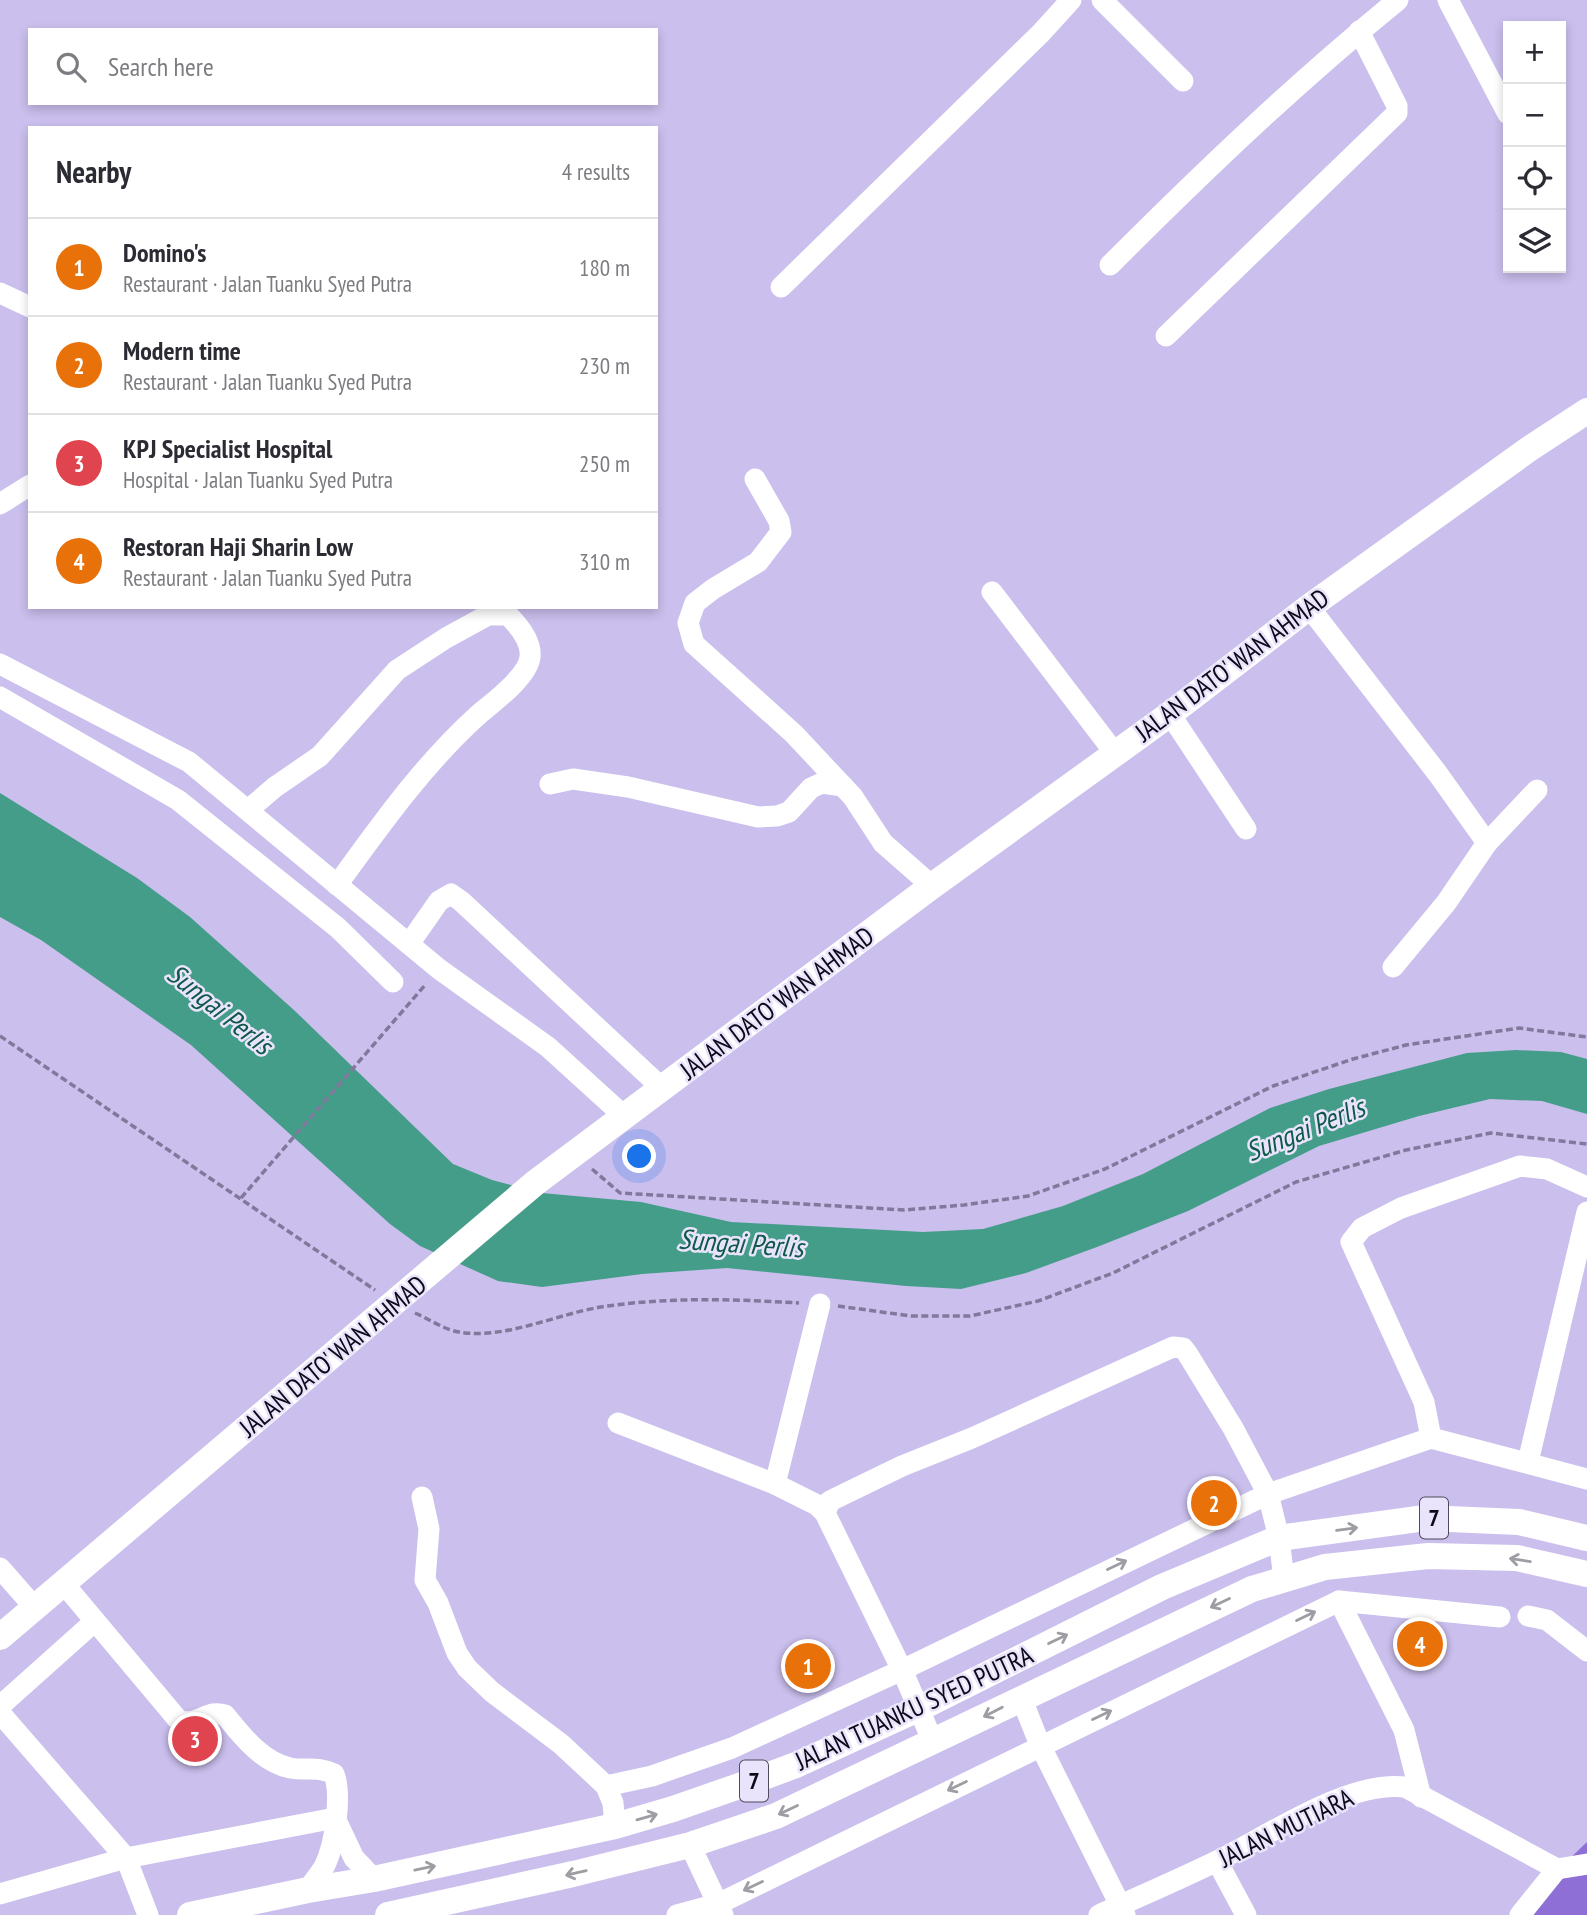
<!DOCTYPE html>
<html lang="en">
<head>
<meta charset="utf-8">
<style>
	:root { --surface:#fff; --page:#f2f2f3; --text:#2b2b33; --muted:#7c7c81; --line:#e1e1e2; --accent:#5c6403 }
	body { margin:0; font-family:"PT Sans Narrow",sans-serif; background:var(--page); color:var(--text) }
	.controls { position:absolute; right:21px; top:21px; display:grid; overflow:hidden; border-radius:0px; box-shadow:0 4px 10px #0003 }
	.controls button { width:63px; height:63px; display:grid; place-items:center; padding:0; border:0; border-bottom:2px solid var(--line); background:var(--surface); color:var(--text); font:35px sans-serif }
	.you { position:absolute; left:640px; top:1157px; width:24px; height:24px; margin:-18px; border:5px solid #fff; border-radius:50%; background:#1a73e8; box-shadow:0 0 0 10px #1a73e833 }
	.badge { display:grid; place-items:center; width:46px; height:46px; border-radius:50%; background:var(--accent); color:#fff; font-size:23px; font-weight:700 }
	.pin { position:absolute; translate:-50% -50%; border:4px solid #fff; box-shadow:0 2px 7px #0006 }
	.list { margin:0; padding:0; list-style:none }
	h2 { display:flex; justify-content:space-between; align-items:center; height:91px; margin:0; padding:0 28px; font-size:30px }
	h2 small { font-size:23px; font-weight:400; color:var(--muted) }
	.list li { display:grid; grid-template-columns:46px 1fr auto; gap:21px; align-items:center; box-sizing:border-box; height:98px; padding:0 28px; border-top:2px solid var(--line) }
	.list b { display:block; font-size:26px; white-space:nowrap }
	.list p { margin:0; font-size:23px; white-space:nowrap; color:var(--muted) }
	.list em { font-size:23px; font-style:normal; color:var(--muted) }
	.icon { flex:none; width:38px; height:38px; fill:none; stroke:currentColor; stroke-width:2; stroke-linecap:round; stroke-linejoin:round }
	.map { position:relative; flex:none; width:1587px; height:1915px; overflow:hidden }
	.search { position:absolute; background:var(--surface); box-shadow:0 4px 10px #0003; left:28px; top:28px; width:630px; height:77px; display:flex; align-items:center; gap:18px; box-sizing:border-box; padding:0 24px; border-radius:0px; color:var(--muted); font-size:26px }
	.panel { position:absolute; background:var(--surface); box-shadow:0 4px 10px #0003; left:28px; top:126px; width:630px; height:483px; border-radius:0px }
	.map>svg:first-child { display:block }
	.forest { fill:#8d6fd6 }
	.water { fill:#449d88 }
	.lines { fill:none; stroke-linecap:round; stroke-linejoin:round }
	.path { stroke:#81799b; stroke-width:3.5; stroke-dasharray:7 3.5; stroke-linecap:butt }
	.minor { stroke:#fff; stroke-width:21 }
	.major { stroke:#fff; stroke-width:26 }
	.oneway { stroke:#9e9da3 }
	.labels { text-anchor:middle; stroke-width:5; stroke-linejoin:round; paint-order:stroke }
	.shield { fill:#e9e4fb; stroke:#4f4b5c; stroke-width:2 }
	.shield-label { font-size:24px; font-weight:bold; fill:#0d0918 }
	.street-label { font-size:26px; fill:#0d0918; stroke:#e9e4fb }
	.water-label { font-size:28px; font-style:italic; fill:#0e594a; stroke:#e9e4fb }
</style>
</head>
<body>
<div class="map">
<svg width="1587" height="1915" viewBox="0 0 1587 1915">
	<rect width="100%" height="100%" fill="#cabfed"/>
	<!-- forest -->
	<path class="forest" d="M1587 1842V1915H1511Z"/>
	<!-- water -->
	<path class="water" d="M0 793 137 878 190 917 295 1011 453 1164 492 1180 542 1193 641 1202 731 1222 923 1232 983 1229 1063 1206 1143 1174 1270 1108 1329 1089 1467 1053 1516 1050 1561 1052 1587 1059V1114L1542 1101 1490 1099 1419 1116 1319 1146 1188 1211 1097 1247 1026 1273 961 1289 906 1286 727 1268 642 1274 542 1287 498 1281 420 1246 390 1224 191 1045 41 940 0 917Z"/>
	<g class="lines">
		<!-- path -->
		<g class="path">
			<path d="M0 1036 375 1290"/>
			<path d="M592 1169 620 1193 904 1210 964 1205 1028 1196 1105 1169 1273 1086 1353 1059 1406 1045 1519 1028 1587 1037"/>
			<path d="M241 1198 426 984"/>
			<path d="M838 1306 911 1316H970L1038 1301 1113 1273 1296 1182 1406 1150 1491 1133 1587 1144"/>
			<path d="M415 1313C429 1319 445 1330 459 1332 504 1340 557 1314 601 1307 667 1297 733 1299 799 1303"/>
		</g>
		<!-- minor -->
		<g class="minor">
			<path d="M1102 0 1183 81"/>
			<path d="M1448 0 1508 114"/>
			<path d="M1110 265C1203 172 1297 82 1398 0"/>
			<path d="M781 287 1041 33 1071 0"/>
			<path d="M0 293 30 307"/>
			<path d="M1166 336 1397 113V106L1359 31"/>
			<path d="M755 479 779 521 781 532 758 562 713 589 695 603 688 623 694 644 794 734 853 797 883 843 932 886"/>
			<path d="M0 504 30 485"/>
			<path d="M992 592 1114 752"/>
			<path d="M1309 607 1438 774 1487 843 1446 903 1393 967"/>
			<path d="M0 664 189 762 439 969 548 1047 625 1117"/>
			<path d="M0 697 178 800 338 928 393 982"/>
			<path d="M1170 714 1246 829"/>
			<path d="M550 784 573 779 628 787 758 817 777 816 789 812 811 788 822 783 843 786"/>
			<path d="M248 810 275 787 320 756 397 670 446 638 488 615H508C518 625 532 641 530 657 528 677 492 703 477 716 422 766 380 826 337 885"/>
			<path d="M1487 843 1537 790"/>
			<path d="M409 944 439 901 451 894 461 901 663 1089"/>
			<path d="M618 1423 775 1484 817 1505 825 1513 902 1670 933 1742"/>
			<path d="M1431 1438 1424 1402 1351 1242 1362 1228 1401 1208 1520 1166 1547 1169 1587 1187"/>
			<path d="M1528 1462 1587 1212"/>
			<path d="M775 1484 820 1304"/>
			<path d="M422 1497 429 1529 425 1580 438 1603 457 1653 467 1668 492 1692 561 1744 606 1786 613 1803 615 1826"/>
			<path d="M825 1513 830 1501 902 1466 972 1438 1173 1347 1183 1348 1187 1353 1233 1428 1268 1494 1279 1538 1284 1580"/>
			<path d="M0 1568 36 1609"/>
			<path d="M64 1584 179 1721C202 1725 207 1709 225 1715 242 1736 262 1762 290 1768 306 1771 318 1766 334 1774 342 1795 335 1846 324 1867 319 1875 313 1882 308 1890"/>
			<path d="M1339 1601 1404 1730 1421 1797"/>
			<path d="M1528 1616 1547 1620 1587 1651"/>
			<path d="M1021 1697 1040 1745 1125 1915"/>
			<path d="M0 1706 94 1622"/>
			<path d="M0 1713 126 1858 148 1915"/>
			<path d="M606 1786 652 1776 732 1748 902 1670 1268 1494 1431 1438 1587 1479"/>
			<path d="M335 1818 354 1858 374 1879"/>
			<path d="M690 1845 723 1915"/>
			<path d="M1217 1861 1246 1915"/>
			<path d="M0 1894 126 1858 335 1818"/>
			<path d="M677 1915 718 1904 1339 1601 1500 1617"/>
			<path d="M1099 1915C1138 1897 1178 1880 1217 1861 1268 1836 1348 1780 1405 1787L1557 1869 1587 1864"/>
			<path d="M1520 1915 1557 1869"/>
		</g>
		<!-- major -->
		<g class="major">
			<path d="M0 1637 535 1183 932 886 1170 714 1309 607 1529 449 1587 411"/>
			<path d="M190 1915 308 1890 374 1879 615 1826 673 1809 742 1785 796 1765 918 1709 1162 1587 1279 1538 1425 1518 1519 1522 1587 1538"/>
			<path d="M388 1915 573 1874 690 1845 776 1816 1252 1589 1325 1567 1428 1556 1517 1558 1587 1574"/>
		</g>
	</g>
	<!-- one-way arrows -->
	<defs><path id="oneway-shaft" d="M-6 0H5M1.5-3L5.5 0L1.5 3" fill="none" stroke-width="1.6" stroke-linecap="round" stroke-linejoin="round" transform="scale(1.75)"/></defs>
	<g class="oneway">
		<use href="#oneway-shaft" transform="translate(1347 1529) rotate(-8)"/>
		<use href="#oneway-shaft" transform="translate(1520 1560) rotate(-171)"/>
		<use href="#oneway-shaft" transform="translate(1117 1565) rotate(-25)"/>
		<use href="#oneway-shaft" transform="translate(1220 1603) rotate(155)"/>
		<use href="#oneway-shaft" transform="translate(1306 1616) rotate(-26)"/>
		<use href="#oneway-shaft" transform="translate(1058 1639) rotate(-26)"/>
		<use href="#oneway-shaft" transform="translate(993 1712) rotate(153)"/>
		<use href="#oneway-shaft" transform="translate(1102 1715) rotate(-26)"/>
		<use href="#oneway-shaft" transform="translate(957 1786) rotate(154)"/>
		<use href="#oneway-shaft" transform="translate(788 1810) rotate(155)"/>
		<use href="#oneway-shaft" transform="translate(647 1817) rotate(-16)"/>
		<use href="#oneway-shaft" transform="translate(425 1868) rotate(-12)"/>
		<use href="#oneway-shaft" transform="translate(576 1873) rotate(167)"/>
		<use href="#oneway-shaft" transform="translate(753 1886) rotate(154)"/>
	</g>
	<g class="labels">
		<!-- shield labels -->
		<g class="shield">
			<rect x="1420" y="1497.5" width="28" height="41" rx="5"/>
			<rect x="740" y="1760.5" width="28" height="41" rx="5"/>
		</g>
		<g class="shield-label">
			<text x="1434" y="1526">7</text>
			<text x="754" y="1789">7</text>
		</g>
		<!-- street labels -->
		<g class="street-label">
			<text transform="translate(1232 665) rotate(-37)" y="9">JALAN DATO' WAN AHMAD</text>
			<text transform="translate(777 1003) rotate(-37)" y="9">JALAN DATO' WAN AHMAD</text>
			<text transform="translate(333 1356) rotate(-40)" y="9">JALAN DATO' WAN AHMAD</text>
			<text transform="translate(914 1708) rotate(-25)" y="9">JALAN TUANKU SYED PUTRA</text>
			<text transform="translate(1286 1828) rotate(-26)" y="9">JALAN MUTIARA</text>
		</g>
		<!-- water labels -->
		<g class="water-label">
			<text transform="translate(220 1009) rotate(39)" y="10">Sungai Perlis</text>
			<text transform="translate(1305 1129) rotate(-22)" y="10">Sungai Perlis</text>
			<text transform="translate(741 1243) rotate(4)" y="10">Sungai Perlis</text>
		</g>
	</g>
</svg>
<div class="controls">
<button>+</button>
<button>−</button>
<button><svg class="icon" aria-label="locate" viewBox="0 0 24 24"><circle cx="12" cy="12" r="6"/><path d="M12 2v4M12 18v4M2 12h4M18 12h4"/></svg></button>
<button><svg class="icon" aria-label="layers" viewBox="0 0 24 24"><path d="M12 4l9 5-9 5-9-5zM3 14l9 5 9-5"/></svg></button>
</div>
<div class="you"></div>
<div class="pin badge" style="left:808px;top:1666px;background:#e8710a">1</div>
<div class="pin badge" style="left:1214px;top:1503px;background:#e8710a">2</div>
<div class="pin badge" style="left:195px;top:1739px;background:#e0444e">3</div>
<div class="pin badge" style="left:1420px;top:1644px;background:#e8710a">4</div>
<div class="search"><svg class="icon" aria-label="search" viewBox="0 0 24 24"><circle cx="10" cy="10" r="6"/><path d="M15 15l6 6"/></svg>Search here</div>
<section class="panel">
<h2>Nearby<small>4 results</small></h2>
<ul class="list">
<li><span class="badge" style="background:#e8710a">1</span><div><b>Domino's</b><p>Restaurant · Jalan Tuanku Syed Putra</p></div><em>180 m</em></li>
<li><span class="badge" style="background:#e8710a">2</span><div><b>Modern time</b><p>Restaurant · Jalan Tuanku Syed Putra</p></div><em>230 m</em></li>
<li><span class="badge" style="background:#e0444e">3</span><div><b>KPJ Specialist Hospital</b><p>Hospital · Jalan Tuanku Syed Putra</p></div><em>250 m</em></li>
<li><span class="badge" style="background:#e8710a">4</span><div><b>Restoran Haji Sharin Low</b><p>Restaurant · Jalan Tuanku Syed Putra</p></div><em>310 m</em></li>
</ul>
</section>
</div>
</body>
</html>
